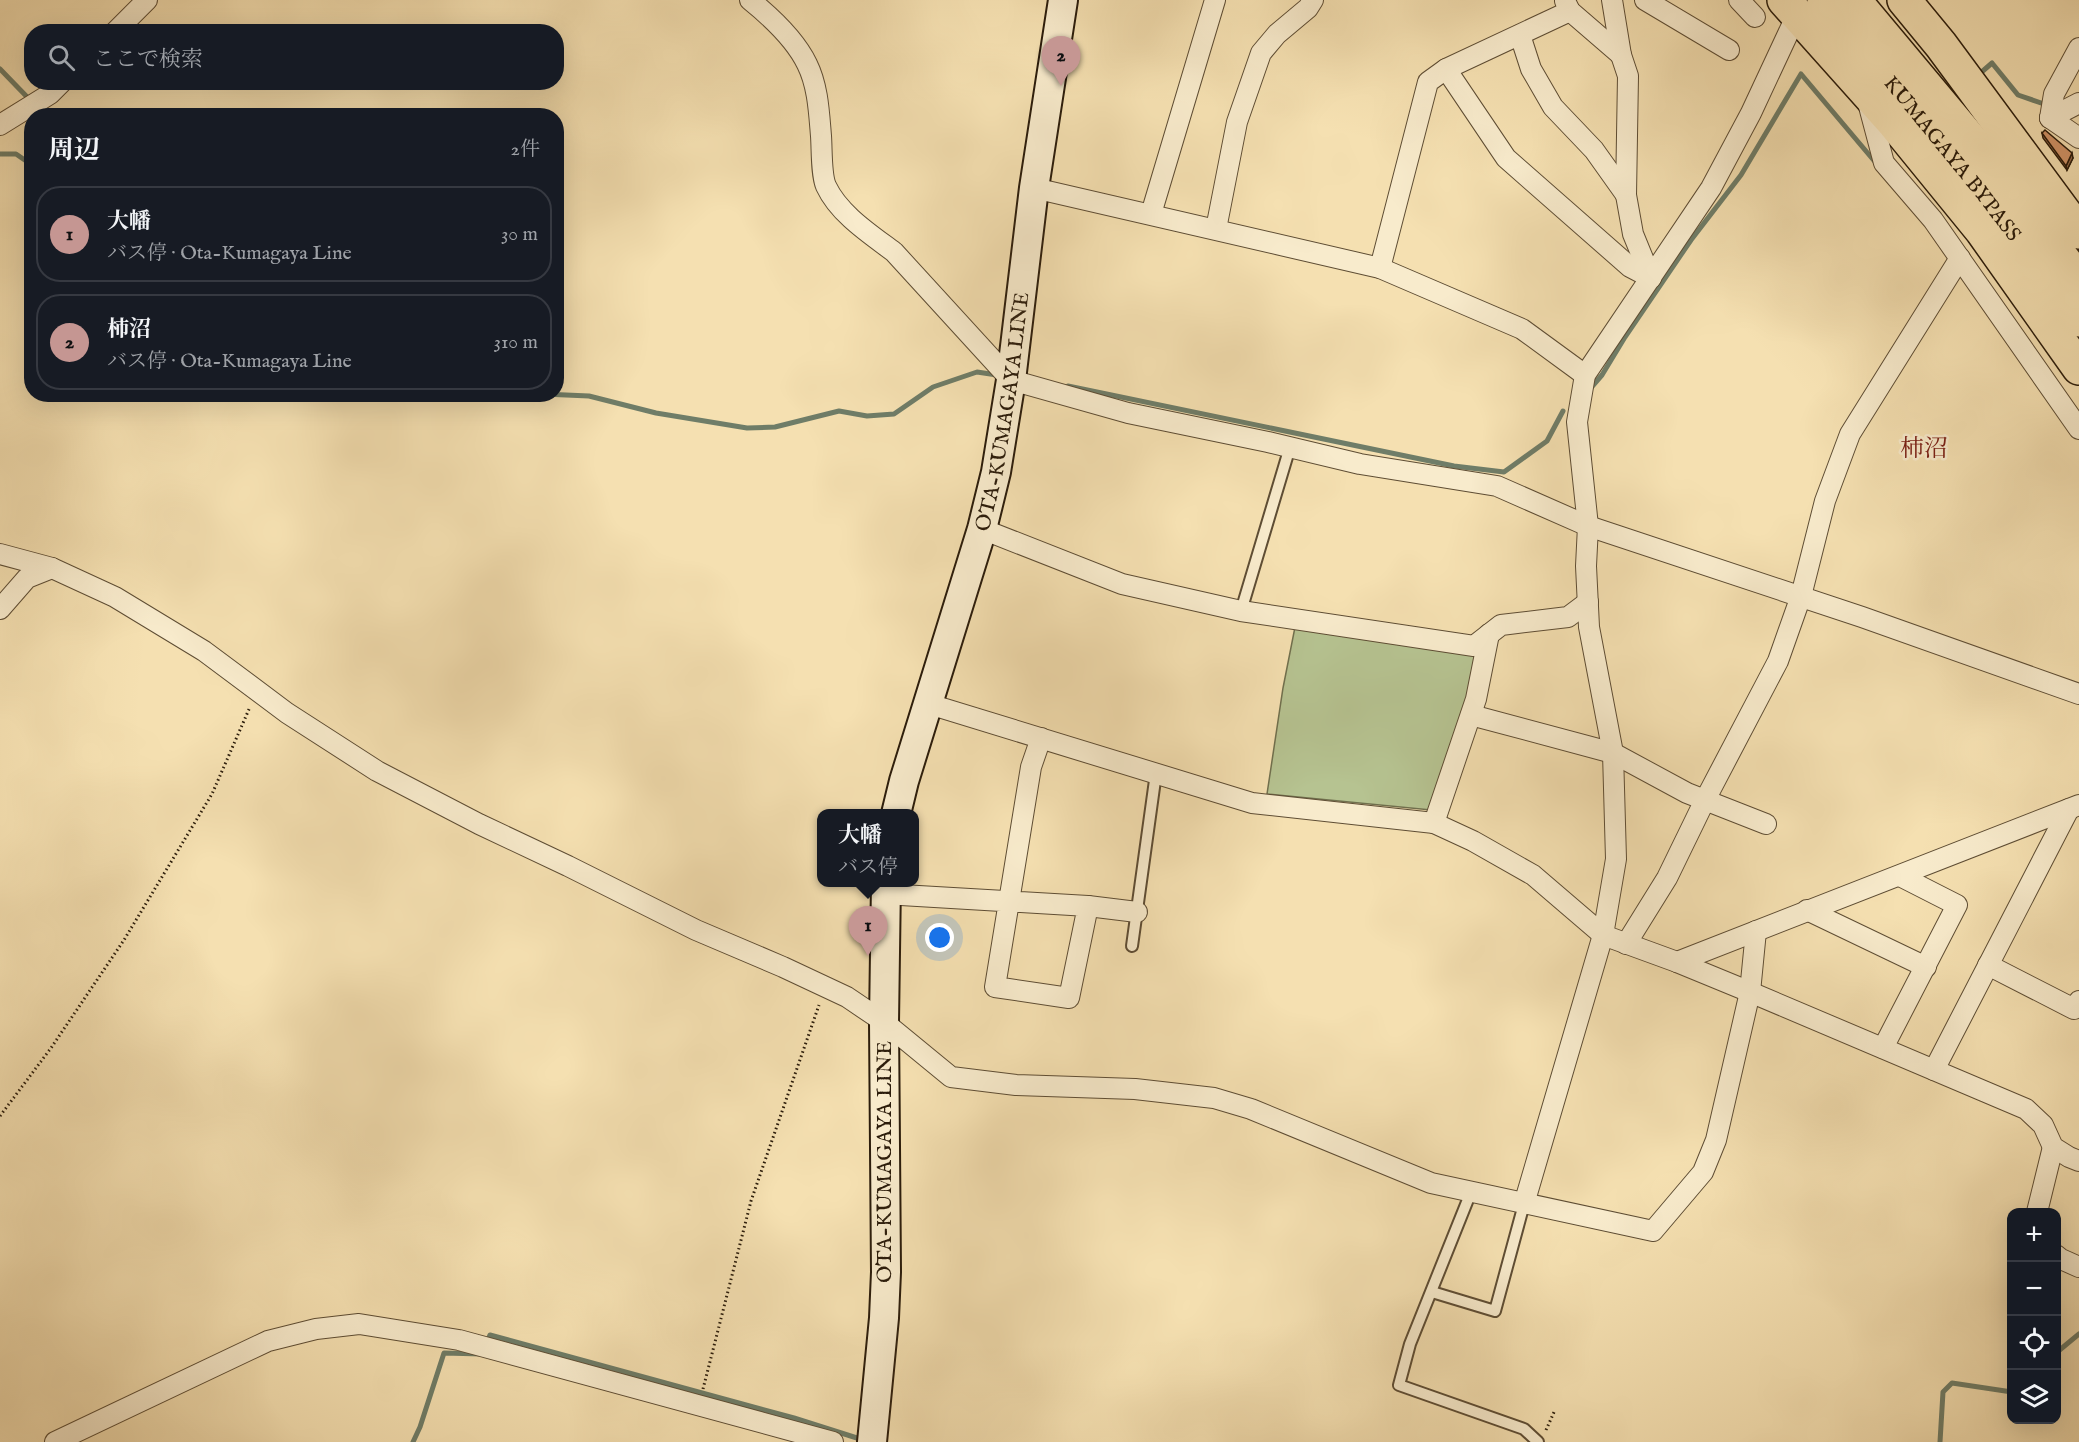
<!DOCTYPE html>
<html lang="ja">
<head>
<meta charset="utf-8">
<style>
	:root { --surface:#171b24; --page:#242831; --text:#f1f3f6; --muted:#9ea1a6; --line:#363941; --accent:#c59692 }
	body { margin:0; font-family:"IM FELL English","Noto Serif JP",serif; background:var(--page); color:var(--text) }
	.controls { position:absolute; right:18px; bottom:18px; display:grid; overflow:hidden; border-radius:12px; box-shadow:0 6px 24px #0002 }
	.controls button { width:54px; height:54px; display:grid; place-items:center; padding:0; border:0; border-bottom:2px solid var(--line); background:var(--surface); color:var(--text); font:30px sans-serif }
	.you { position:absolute; left:940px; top:938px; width:21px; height:21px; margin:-15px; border:4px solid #fff; border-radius:50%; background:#1a73e8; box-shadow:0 0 0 9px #1a73e833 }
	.badge { display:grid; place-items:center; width:39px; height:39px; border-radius:50%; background:var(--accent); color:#111; font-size:20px; font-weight:700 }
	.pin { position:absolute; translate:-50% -50px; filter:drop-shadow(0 2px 3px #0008) }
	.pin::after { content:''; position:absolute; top:32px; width:21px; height:18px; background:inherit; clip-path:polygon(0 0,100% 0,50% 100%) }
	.popup { position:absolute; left:817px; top:809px; width:102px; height:78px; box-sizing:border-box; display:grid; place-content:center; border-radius:12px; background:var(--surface); filter:drop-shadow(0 2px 4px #0005); font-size:20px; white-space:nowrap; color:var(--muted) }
	.popup b { font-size:22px; color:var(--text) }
	.popup::after { content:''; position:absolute; left:50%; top:100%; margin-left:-12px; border:12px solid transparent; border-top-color:var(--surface) }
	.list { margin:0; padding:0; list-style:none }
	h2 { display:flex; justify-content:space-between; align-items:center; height:78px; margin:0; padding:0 24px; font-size:26px }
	h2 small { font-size:20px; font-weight:400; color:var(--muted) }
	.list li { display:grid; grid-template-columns:39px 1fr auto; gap:18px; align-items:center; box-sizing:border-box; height:96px; margin:0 12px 12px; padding:0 12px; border:2px solid var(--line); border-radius:24px }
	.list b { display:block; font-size:22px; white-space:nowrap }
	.list p { margin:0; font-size:20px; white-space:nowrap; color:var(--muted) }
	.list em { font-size:20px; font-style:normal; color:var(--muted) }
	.icon { flex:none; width:33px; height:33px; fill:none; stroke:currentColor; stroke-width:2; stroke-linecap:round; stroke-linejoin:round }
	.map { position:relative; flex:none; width:2079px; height:1442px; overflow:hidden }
	.search { position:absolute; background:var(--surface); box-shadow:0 6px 24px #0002; left:24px; top:24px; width:540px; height:66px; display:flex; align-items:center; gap:15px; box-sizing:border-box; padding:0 21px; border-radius:24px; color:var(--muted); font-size:22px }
	.panel { position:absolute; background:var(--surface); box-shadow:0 6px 24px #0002; left:24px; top:108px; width:540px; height:294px; border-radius:24px }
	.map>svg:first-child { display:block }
	.green { fill:#b6c391; stroke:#70704e; stroke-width:1.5 }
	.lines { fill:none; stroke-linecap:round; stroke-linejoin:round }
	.stream { stroke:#6f7d68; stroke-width:5 }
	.lane-casing { stroke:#5e4d34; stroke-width:14 }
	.street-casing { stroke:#5e4d34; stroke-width:22 }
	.secondary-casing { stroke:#2b1c0b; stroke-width:32 }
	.highway-casing { stroke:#2b1c0b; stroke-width:36 }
	.path { stroke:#2b1c0b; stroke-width:3; stroke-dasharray:1.5 3; stroke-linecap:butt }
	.lane { stroke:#f8ebcc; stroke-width:10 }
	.street { stroke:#f8ebcc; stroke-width:20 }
	.secondary { stroke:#f8ebcc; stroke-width:28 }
	.highway { stroke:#f5e0b1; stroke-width:33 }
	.wall { fill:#b37e59; stroke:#2b1c0b; stroke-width:1.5 }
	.shaded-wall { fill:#926748; stroke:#2b1c0b; stroke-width:1.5 }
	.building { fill:#d09367; stroke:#2b1c0b; stroke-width:1.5 }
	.labels { text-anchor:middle; stroke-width:5; stroke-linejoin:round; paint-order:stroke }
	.street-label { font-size:21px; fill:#2b1c0b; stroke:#f8ebcc }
	.quarter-label { font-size:24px; fill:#7a1f14; stroke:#f8ebcc }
</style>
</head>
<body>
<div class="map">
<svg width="2079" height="1442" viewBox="0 0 2079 1442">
	<rect width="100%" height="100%" fill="#f5e0b1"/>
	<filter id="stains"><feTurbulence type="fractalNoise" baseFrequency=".00333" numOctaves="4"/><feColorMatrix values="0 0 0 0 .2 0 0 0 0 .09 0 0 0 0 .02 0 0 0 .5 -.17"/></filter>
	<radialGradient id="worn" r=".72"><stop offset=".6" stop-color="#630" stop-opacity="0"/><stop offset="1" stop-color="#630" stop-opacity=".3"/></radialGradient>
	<!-- green -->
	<path class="green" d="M1295 627 1480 652 1466 707 1431 810 1267 794 1283 688Z"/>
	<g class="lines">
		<!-- stream -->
		<g class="stream">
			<path d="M0 69 31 101"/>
			<path d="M1977 76 1992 63 2018 95 2047 105"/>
			<path d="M0 154H16L32 165"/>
			<path d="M1068 386 1454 466 1504 472 1547 441 1563 411"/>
			<path d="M1589 390 1602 375 1625 337 1691 240 1741 175 1801 74 1876 163"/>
			<path d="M543 394 589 396 656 413 747 428 775 427 839 411 867 416 894 414 933 387 977 372 997 375"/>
			<path d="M487 1343 490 1335 794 1418 857 1438"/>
			<path d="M2056 1353 2079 1334"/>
			<path d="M413 1442 420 1427 444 1353 482 1354"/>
			<path d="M1940 1442 1943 1392 1952 1383 2012 1392"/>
		</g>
		<defs>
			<g id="lane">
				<path d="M1241 611 1290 447"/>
				<path d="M1132 946 1156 773"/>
				<path d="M1471 1192 1410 1344 1399 1385 1524 1429 1538 1442"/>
				<path d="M1432 1292 1495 1311 1524 1204"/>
			</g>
			<g id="street">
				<path d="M750 0C771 17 795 39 807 64 818 86 819 112 821 136 822 149 821 175 826 186 839 214 870 234 894 252L1011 380 1128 413 1268 442 1360 464 1497 486 1588 526 1862 617 2079 694"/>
				<path d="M1612 0 1621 55 1628 76 1626 195 1633 234 1651 278"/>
				<path d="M1645 0 1729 50"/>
				<path d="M1739 0 1755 17"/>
				<path d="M1565 1 1570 11 1621 55"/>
				<path d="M115 32 147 0"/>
				<path d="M1520 35 1531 69 1553 107 1594 150 1626 195"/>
				<path d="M1446 69 1506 158 1630 267 1651 278"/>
				<path d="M1867 99 1884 163 1933 220 2079 429"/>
				<path d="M2050 118 2054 94 2079 48"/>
				<path d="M2050 118 2079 138"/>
				<path d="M2050 118 2079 103"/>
				<path d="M0 125 50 94 62 82"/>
				<path d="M1034 188 1380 268 1522 329 1585 375"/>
				<path d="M1151 214 1215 0"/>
				<path d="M1216 229 1237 122 1261 53 1277 34 1308 8 1313 0"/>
				<path d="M1380 268 1428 82 1446 69 1570 11"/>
				<path d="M982 529 1122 584 1241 611 1474 646 1501 625 1568 617 1588 602"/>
				<path d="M0 554 52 568 115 597 204 651 287 713 377 771 479 824 568 866 696 930 783 967 847 997 884 1022 951 1077 1016 1085 1135 1089 1214 1098 1251 1109 1431 1183 1653 1231 1703 1172 1716 1140 1750 992 1756 931"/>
				<path d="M0 609 27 578 52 568"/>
				<path d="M929 704 1252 803 1434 823 1473 841 1533 875 1603 935 1677 962 1750 992 2026 1109 2043 1125 2053 1147 2069 1157 2079 1161"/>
				<path d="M1471 715 1613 753 1687 793 1766 824"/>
				<path d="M1434 823 1476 699 1489 634"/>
				<path d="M884 894 1088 906 1069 998 995 987 1031 767 1041 738"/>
				<path d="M1088 906 1137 912"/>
				<path d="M1807 910 1926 967"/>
				<path d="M1626 944 1667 878 1705 800 1778 661 1801 596 1825 501 1850 434 1960 258"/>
				<path d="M1677 962 2079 805"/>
				<path d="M1988 965 2074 1009 2079 1001"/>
				<path d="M1883 1048 1957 905 1900 876"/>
				<path d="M1934 1070 2069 809"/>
				<path d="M1524 1204 1603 935 1616 859 1613 753 1589 627 1586 566 1588 526 1577 422 1585 375 1711 188 1751 113 1800 8"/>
				<path d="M2037 1212 2053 1147"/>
				<path d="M2056 1255 2061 1259 2079 1267"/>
				<path d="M55 1442 268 1341 316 1329 359 1324 459 1340 833 1442"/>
			</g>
			<g id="secondary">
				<path id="s1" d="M896 814 904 781 982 529 996 472 1011 380 1034 188 1063 0"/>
				<path d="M872 1442 884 1318 886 1272 884 1022 886 882"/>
			</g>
			<g id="highway">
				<path d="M1784 0 1894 123 1982 231 2079 368"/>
				<path id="s2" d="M1824 0 1978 188 2079 320"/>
				<path d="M1854 0 1987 159 2079 280"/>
				<path d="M1904 0 1941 45 2079 232"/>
			</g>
		</defs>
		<!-- lane casing -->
		<use href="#lane" class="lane-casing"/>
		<!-- street casing -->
		<use href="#street" class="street-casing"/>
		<!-- secondary casing -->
		<use href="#secondary" class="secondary-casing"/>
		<!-- highway casing -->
		<use href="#highway" class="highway-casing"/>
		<!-- path -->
		<g class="path">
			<path d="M0 1116 51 1048 124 940 212 794 250 707"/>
			<path d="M703 1389 751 1201 819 1005"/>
			<path d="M1546 1430 1555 1410"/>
		</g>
		<!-- lane -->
		<use href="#lane" class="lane"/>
		<!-- street -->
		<use href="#street" class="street"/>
		<!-- secondary -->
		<use href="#secondary" class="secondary"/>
		<!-- highway -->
		<use href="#highway" class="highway"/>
	</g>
	<!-- wall -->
	<path class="wall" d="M2042 133 2073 158 2067 170 2043 138Z"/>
	<!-- shaded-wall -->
	<path class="shaded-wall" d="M2072 153 2073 158 2067 170 2066 166Z"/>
	<!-- building -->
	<path class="building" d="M2045 130 2072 153 2066 166 2042 133Z"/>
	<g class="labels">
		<!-- street labels -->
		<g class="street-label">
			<text dy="7" stroke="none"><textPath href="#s2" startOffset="204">KUMAGAYA BYPASS</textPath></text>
			<text dy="7" stroke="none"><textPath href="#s1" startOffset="417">OTA-KUMAGAYA LINE</textPath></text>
			<text transform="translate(884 1162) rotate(-90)" y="7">OTA-KUMAGAYA LINE</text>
		</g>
		<!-- quarter labels -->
		<g class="quarter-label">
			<text x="1924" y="456">柿沼</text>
		</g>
	</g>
	<rect width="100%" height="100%" filter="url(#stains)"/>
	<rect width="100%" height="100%" fill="url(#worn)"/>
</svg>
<div class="controls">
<button>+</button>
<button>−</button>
<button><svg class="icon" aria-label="locate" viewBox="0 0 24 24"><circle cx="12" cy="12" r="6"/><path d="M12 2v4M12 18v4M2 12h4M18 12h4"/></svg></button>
<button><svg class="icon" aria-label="layers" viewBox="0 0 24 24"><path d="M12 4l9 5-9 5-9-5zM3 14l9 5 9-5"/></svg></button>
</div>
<div class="you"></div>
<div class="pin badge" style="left:868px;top:956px">1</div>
<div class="popup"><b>大幡</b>バス停</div>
<div class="pin badge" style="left:1061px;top:86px">2</div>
<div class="search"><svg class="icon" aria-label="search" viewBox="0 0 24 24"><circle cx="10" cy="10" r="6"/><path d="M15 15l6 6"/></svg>ここで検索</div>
<section class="panel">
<h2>周辺<small>2件</small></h2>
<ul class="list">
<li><span class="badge">1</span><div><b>大幡</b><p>バス停 · Ota-Kumagaya Line</p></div><em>30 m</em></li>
<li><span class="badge">2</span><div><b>柿沼</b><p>バス停 · Ota-Kumagaya Line</p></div><em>310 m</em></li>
</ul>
</section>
</div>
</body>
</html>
